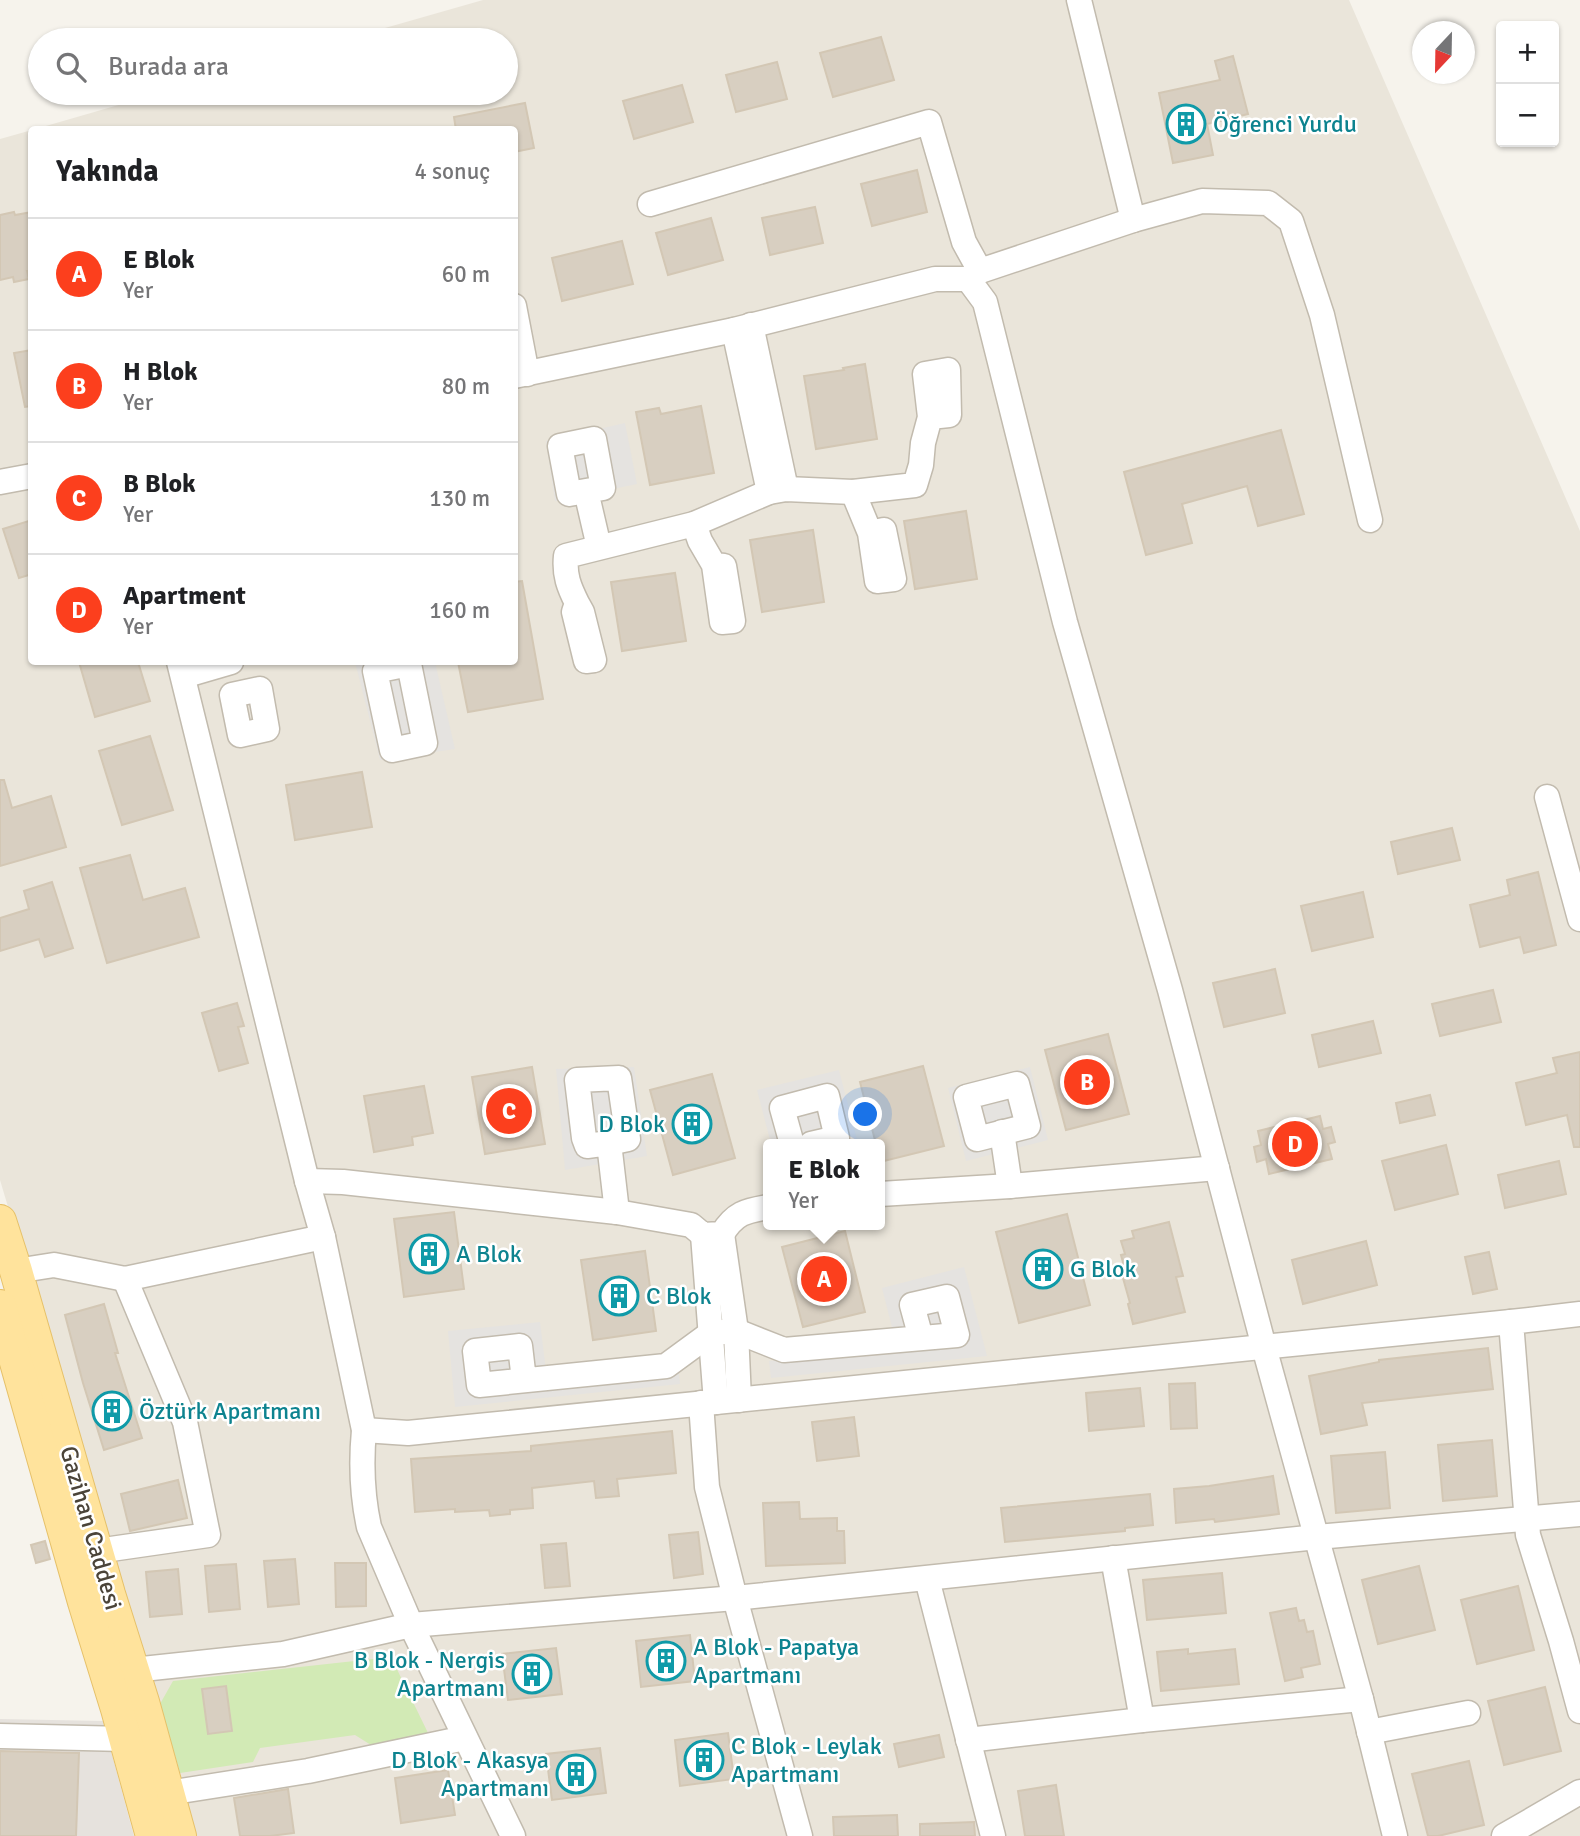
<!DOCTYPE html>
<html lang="tr">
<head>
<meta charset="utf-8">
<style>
	:root { --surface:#fff; --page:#f6f6f6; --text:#202124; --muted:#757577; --line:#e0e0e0; --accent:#fc3f1d }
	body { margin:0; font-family:Signika,sans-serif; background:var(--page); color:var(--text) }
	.controls { position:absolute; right:21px; top:21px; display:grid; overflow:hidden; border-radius:7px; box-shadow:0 2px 5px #0004 }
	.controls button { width:63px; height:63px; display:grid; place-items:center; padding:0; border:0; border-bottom:2px solid var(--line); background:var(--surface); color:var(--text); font:35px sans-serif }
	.compass { position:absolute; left:1412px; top:21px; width:63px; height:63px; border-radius:50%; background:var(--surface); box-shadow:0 2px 5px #0004; rotate:202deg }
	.you { position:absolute; left:866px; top:1115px; width:24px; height:24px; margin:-18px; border:5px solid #fff; border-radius:50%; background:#1a73e8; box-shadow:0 0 0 10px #1a73e833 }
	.badge { display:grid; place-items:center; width:46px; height:46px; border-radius:50%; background:var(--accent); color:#fff; font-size:23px; font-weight:700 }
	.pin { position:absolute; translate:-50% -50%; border:4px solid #fff; box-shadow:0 2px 7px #0006 }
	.popup { position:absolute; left:763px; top:1139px; width:122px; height:91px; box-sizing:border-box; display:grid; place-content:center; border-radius:7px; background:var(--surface); filter:drop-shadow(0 2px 5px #0005); font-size:23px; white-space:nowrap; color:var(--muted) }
	.popup b { font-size:26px; color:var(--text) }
	.popup::after { content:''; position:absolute; left:50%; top:100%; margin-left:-14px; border:14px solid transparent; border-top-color:var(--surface) }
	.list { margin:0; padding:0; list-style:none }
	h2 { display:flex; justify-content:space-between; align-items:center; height:91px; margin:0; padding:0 28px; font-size:30px }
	h2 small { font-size:23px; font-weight:400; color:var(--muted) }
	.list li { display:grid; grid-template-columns:46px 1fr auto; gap:21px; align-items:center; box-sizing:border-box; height:112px; padding:0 28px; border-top:2px solid var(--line) }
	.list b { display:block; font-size:26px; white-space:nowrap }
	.list p { margin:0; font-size:23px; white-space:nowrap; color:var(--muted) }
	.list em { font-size:23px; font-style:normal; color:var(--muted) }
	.icon { flex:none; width:38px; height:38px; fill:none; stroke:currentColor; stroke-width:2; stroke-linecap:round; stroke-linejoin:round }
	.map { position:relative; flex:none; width:1580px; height:1836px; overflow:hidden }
	.search { position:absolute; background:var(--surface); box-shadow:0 2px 5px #0004; left:28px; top:28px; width:490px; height:77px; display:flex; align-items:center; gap:18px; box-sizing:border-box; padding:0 24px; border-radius:38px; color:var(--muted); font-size:26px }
	.panel { position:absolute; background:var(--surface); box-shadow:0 2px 5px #0004; left:28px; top:126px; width:490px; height:539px; border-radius:7px }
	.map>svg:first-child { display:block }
	.residential { fill:#eae5da; fill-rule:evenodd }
	.industrial { fill:#e6e2dd }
	.green { fill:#d2eab5 }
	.parking { fill:#e5e3e0 }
	.building { fill:#d8cfc1; stroke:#d3c7b4; stroke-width:2 }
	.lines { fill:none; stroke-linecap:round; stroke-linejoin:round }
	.minor-casing { stroke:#c2bbae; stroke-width:27 }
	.major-casing { stroke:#e6c16a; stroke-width:34 }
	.minor { stroke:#fff; stroke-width:24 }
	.major { stroke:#ffe39c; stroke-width:32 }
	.labels { text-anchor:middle; stroke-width:5; stroke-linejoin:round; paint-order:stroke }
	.culture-label { font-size:24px; fill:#0d838f; stroke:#fff; text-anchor:start }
	.street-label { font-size:24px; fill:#4b4439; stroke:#fff }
</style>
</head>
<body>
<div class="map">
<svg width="1580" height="1836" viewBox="0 0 1580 1836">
	<rect width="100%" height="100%" fill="#f6f3ec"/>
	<!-- residential -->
	<path class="residential" d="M483 0H1349L1580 531V1836H196L0 1180V139L32 130V662H514V130H32L160 93H506V40H343ZM768 1144H880V1225H768Z"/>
	<!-- industrial -->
	<path class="industrial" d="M0 1719 103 1721 134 1836H0Z"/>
	<!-- green -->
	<path class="green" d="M391 1657 430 1737 371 1745 355 1735 260 1748 253 1762 180 1773 160 1704 173 1681Z"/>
	<!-- parking -->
	<g class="parking">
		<path d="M625 423 637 484 555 501 546 441Z"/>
		<path d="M355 662H435L455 749 380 760Z"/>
		<path d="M634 1067 647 1156 565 1170 556 1069Z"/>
		<path d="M1030 1067 1048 1140 966 1161 948 1088Z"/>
		<path d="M839 1070 858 1144H771L757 1090Z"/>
		<path d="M964 1267 987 1356 771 1378 769 1361 897 1347 882 1288Z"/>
		<path d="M540 1322 547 1379 678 1365 680 1384 455 1407 448 1331Z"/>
	</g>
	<!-- building -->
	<g class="building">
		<path d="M881 37 894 80 833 97 820 53Z"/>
		<path d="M1233 56 1248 114 1207 124 1213 155 1173 163 1159 93 1220 80 1215 61Z"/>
		<path d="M777 62 787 99 736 112 726 75Z"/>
		<path d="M682 85 693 122 634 139 623 101Z"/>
		<path d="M525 103 534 148 514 152V130H456L454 117Z"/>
		<path d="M917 170 927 212 872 226 861 184Z"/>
		<path d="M815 207 823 243 770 255 762 218Z"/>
		<path d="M14 212 15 215 32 212V271H27L29 279 14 282 13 277 0 280V215Z"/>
		<path d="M711 218 723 260 668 275 656 233Z"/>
		<path d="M622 241 633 284 562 301 552 258Z"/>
		<path d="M32 350V406L25 407 14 353Z"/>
		<path d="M865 364 877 439 816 449 804 376 844 370 843 368Z"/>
		<path d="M701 406 714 473 650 485 636 412 659 408 661 414Z"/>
		<path d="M1281 430 1304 514 1258 526 1247 486 1182 504 1192 543 1146 555 1124 472Z"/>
		<path d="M966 511 977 579 915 589 904 521Z"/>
		<path d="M32 520V574L19 578 3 529Z"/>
		<path d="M813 530 824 602 762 612 750 540Z"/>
		<path d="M675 573 686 641 622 651 611 582Z"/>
		<path d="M522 581 543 699 468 712 458 662H514V582Z"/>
		<path d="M79 662H138L150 701 95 717Z"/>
		<path d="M150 736 173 810 122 825 99 751Z"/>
		<path d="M362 772 372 827 295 840 286 785Z"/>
		<path d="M0 780H4L12 808 51 796 66 847 0 866Z"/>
		<path d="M1452 828 1460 860 1398 874 1391 842Z"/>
		<path d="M130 855 143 900 185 888 199 937 107 963 80 868Z"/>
		<path d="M1538 872 1556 945 1524 953 1520 937 1480 947 1470 905 1510 895 1507 880Z"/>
		<path d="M52 882 73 948 45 957 39 939 0 951V918L29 909 24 891Z"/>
		<path d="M1363 892 1373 937 1312 951 1301 906Z"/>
		<path d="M1275 969 1285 1013 1224 1027 1213 983Z"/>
		<path d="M1493 990 1501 1022 1440 1036 1432 1004Z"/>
		<path d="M237 1003 244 1026 238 1027 248 1063 219 1071 202 1013Z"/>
		<path d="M1373 1021 1381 1053 1319 1067 1312 1035Z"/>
		<path d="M1108 1034 1129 1114 1066 1130 1045 1050Z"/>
		<path d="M1580 1052V1147H1574L1567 1115 1526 1125 1516 1083 1557 1073 1553 1058Z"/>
		<path d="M923 1066 944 1146 880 1162V1144H876L860 1082Z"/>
		<path d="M532 1067 545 1144 485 1154 472 1077Z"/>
		<path d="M712 1074 735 1158 673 1175 650 1090Z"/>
		<path d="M424 1086 433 1133 412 1137 413 1145 374 1152 364 1096Z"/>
		<path d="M1430 1095 1435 1115 1400 1123 1396 1103Z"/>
		<path d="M1320 1116 1323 1129 1331 1127 1335 1142 1328 1144 1332 1159 1269 1174 1266 1159 1257 1162 1254 1147 1261 1145 1258 1131Z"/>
		<path d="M1446 1145 1458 1194 1395 1210 1382 1161Z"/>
		<path d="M1559 1161 1566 1194 1505 1208 1498 1175Z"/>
		<path d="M454 1212 464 1289 404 1297 394 1219Z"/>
		<path d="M1067 1214 1090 1305 1019 1323 996 1232Z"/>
		<path d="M1169 1222 1183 1276 1176 1277 1185 1312 1133 1324 1128 1304 1130 1303 1121 1271 1125 1270 1121 1255 1125 1254 1121 1241 1134 1238 1132 1231Z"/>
		<path d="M845 1231 865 1312 803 1327 782 1247Z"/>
		<path d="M1366 1241 1377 1285 1303 1304 1292 1260Z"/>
		<path d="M645 1251 656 1331 593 1340 581 1260Z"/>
		<path d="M1489 1252 1497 1289 1473 1294 1465 1257Z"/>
		<path d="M104 1304 118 1353H115L142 1438 104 1450 83 1383 65 1315Z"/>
		<path d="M1488 1348 1493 1389 1362 1403 1367 1425 1321 1434 1309 1376 1379 1362V1360Z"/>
		<path d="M1195 1383 1197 1428 1171 1429 1169 1384Z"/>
		<path d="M1140 1388 1144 1426 1089 1431 1086 1393Z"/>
		<path d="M854 1417 859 1456 817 1461 812 1422Z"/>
		<path d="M672 1431 676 1473 617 1479 619 1496 596 1498 594 1481 532 1488 533 1508 510 1510V1514L490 1516 489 1510 455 1512V1509L415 1512 411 1459 531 1451V1446Z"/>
		<path d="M1492 1440 1497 1496 1443 1501 1438 1445Z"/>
		<path d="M1385 1452 1390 1508 1336 1513 1331 1456Z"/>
		<path d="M1273 1476 1279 1514 1215 1522 1214 1519 1176 1523 1174 1489 1209 1486Z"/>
		<path d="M178 1480 187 1518 130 1531 121 1494Z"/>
		<path d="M1150 1494 1153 1525 1125 1528V1531L1005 1542 1001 1508Z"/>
		<path d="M799 1502 800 1519 837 1518V1531H844L845 1563 766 1566 763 1503Z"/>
		<path d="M698 1532 703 1574 674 1578 669 1535Z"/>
		<path d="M45 1541 50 1559 36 1563 31 1545Z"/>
		<path d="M566 1543 570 1586 545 1588 541 1545Z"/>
		<path d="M295 1559 299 1604 268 1607 264 1561Z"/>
		<path d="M335 1563H366V1606L336 1607Z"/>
		<path d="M236 1564 240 1609 209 1612 205 1566Z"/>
		<path d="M1419 1566 1435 1630 1378 1644 1362 1580Z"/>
		<path d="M178 1569 182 1614 150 1617 146 1572Z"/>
		<path d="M1222 1573 1226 1613 1147 1620 1143 1580Z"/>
		<path d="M1518 1586 1534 1650 1477 1664 1461 1600Z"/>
		<path d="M1296 1608 1299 1621 1304 1620 1307 1632 1313 1631 1320 1664 1301 1668 1303 1677 1285 1681 1270 1613Z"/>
		<path d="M690 1635 695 1681 641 1687 636 1641Z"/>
		<path d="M556 1648 562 1694 508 1700 502 1654Z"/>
		<path d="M1188 1649V1654L1235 1649 1239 1684 1161 1691 1157 1652Z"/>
		<path d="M226 1686 232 1731 208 1734 202 1689Z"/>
		<path d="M1545 1687 1561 1751 1504 1765 1488 1701Z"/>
		<path d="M728 1733 734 1779 680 1786 675 1740Z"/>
		<path d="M939 1735 944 1757 899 1767 894 1744Z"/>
		<path d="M600 1748 606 1793 552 1800 546 1754Z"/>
		<path d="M0 1751 79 1753 76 1836H0Z"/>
		<path d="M1469 1761 1484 1825 1438 1836H1428L1412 1774Z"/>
		<path d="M448 1770 455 1815 401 1823 395 1778Z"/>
		<path d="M1056 1785 1064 1836H1025L1018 1791Z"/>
		<path d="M288 1789 294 1833 270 1836H240L234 1798Z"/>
		<path d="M897 1815 898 1836H834L833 1817Z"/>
		<path d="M974 1822 975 1836H920V1824Z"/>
	</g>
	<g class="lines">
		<defs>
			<g id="minor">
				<path d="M1079 0 1133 220"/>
				<path d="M650 204 929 122 964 242 980 271"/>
				<path d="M968 279 985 302 1065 622 1170 990 1264 1347 1361 1699 1395 1836"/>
				<path d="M514 306 527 374"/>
				<path d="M751 325 786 489"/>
				<path d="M734 330 769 492"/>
				<path d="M514 376 734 330 935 279H968L980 271 1133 220 1202 201 1268 203 1291 221 1322 315 1370 520"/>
				<path d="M0 482 32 476"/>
				<path d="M586 491 569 494 560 446 594 439 603 488 586 491 599 547"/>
				<path d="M853 492 870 533 877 581 894 579 884 530 870 533"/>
				<path d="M694 524 700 541 714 565 722 622 733 621 724 566 714 565"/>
				<path d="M577 603 582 612 594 660 586 661 574 612 577 603C569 587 564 575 566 556L694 524 769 492 786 489 853 492 915 485 921 465 923 443 930 417 949 415 948 370 925 374 930 417"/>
				<path d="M179 662 307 1181 323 1237 364 1430C361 1462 362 1495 369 1527L411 1625 513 1836"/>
				<path d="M409 664 425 743 392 750 375 671Z"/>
				<path d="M183 676 231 662"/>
				<path d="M260 689 267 729 240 735 232 695Z"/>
				<path d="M1547 797 1580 919"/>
				<path d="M1017 1084 1028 1126 977 1139 966 1097Z"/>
				<path d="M1002 1132 1010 1186"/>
				<path d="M609 1143 628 1139 619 1078 577 1080 584 1138 587 1146 609 1143 617 1212"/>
				<path d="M792 1144 782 1108 827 1096 837 1138 811 1144"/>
				<path d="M307 1181 343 1182 617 1212 691 1225 703 1235 722 1234C735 1213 745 1211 768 1207"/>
				<path d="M880 1194 1010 1186 1217 1168"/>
				<path d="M722 1234 736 1331 739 1400"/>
				<path d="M703 1235 716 1402"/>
				<path d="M16 1271 54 1265 125 1279 323 1237"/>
				<path d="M1580 1314 1511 1322 1528 1535 1561 1641 1580 1711"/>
				<path d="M524 1380 520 1346 475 1351 479 1385 666 1366 711 1333 736 1331 784 1350 957 1335 947 1297 912 1305 921 1338"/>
				<path d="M701 1403 707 1487 735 1598 800 1836"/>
				<path d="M364 1430 408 1433 1511 1322"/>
				<path d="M97 1551 208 1535 185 1422 125 1279"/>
				<path d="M1113 1558 1142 1720"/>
				<path d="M927 1579 993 1836"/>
				<path d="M133 1670 283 1654 411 1625 735 1598 1317 1537 1580 1514"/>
				<path d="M1369 1732 1468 1713"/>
				<path d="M0 1736 125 1739"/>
				<path d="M968 1740 1142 1720 1361 1699"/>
				<path d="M168 1793 308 1771 465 1738"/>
				<path d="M1504 1836 1580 1792"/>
			</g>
			<g id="major">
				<path d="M0 1221 16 1271 109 1594 143 1702 180 1836"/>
				<path d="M0 1306 84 1602 117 1709 152 1836"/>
			</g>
		</defs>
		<!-- minor casing -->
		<use href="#minor" class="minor-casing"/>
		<!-- major casing -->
		<use href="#major" class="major-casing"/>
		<!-- minor -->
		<use href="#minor" class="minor"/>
		<!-- major -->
		<use href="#major" class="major"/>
	</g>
	<!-- icons -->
	<defs>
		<symbol id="building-ring" viewBox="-11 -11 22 22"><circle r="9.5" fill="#fff" stroke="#0f9aa8" stroke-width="1.5"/><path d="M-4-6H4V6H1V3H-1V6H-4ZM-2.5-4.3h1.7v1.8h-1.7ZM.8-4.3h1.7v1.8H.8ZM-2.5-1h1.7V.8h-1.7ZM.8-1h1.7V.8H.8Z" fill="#0f9aa8"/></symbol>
	</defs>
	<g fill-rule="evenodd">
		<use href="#building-ring" x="1164" y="102" width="44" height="44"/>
		<use href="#building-ring" x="670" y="1102" width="44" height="44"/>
		<use href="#building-ring" x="407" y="1232" width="44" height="44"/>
		<use href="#building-ring" x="1021" y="1247" width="44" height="44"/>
		<use href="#building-ring" x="597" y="1274" width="44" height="44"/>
		<use href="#building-ring" x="90" y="1389" width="44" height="44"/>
		<use href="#building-ring" x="644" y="1639" width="44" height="44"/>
		<use href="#building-ring" x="510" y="1652" width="44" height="44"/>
		<use href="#building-ring" x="682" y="1738" width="44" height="44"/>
		<use href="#building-ring" x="554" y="1752" width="44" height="44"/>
	</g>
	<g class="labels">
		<!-- culture labels -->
		<g class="culture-label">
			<text x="1213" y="132">Öğrenci Yurdu</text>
			<text x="665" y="1132" text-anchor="end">D Blok</text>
			<text x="456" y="1262">A Blok</text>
			<text x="1070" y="1277">G Blok</text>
			<text x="646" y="1304">C Blok</text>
			<text x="139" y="1419">Öztürk Apartmanı</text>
			<text x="693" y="1655">A Blok - Papatya<tspan x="693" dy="28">Apartmanı</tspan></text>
			<text x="505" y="1668" text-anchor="end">B Blok - Nergis<tspan x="505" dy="28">Apartmanı</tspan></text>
			<text x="731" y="1754">C Blok - Leylak<tspan x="731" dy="28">Apartmanı</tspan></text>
			<text x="549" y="1768" text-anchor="end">D Blok - Akasya<tspan x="549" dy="28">Apartmanı</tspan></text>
		</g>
		<!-- street labels -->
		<g class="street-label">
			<text transform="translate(91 1528) rotate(74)" y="8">Gazihan Caddesi</text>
		</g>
	</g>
</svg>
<div class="controls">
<button>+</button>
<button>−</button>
</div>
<svg class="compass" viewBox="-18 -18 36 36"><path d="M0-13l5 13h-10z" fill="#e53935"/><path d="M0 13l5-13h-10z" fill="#757577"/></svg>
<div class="you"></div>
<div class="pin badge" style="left:824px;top:1279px">A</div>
<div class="popup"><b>E Blok</b>Yer</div>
<div class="pin badge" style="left:1087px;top:1082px">B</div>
<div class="pin badge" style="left:509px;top:1111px">C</div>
<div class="pin badge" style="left:1295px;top:1144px">D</div>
<div class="search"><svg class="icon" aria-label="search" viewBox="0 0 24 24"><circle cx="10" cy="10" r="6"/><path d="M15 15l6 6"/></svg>Burada ara</div>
<section class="panel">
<h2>Yakında<small>4 sonuç</small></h2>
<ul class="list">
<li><span class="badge">A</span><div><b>E Blok</b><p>Yer</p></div><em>60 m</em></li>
<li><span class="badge">B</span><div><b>H Blok</b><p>Yer</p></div><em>80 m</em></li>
<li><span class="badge">C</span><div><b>B Blok</b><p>Yer</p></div><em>130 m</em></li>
<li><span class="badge">D</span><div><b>Apartment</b><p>Yer</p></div><em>160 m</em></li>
</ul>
</section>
</div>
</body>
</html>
